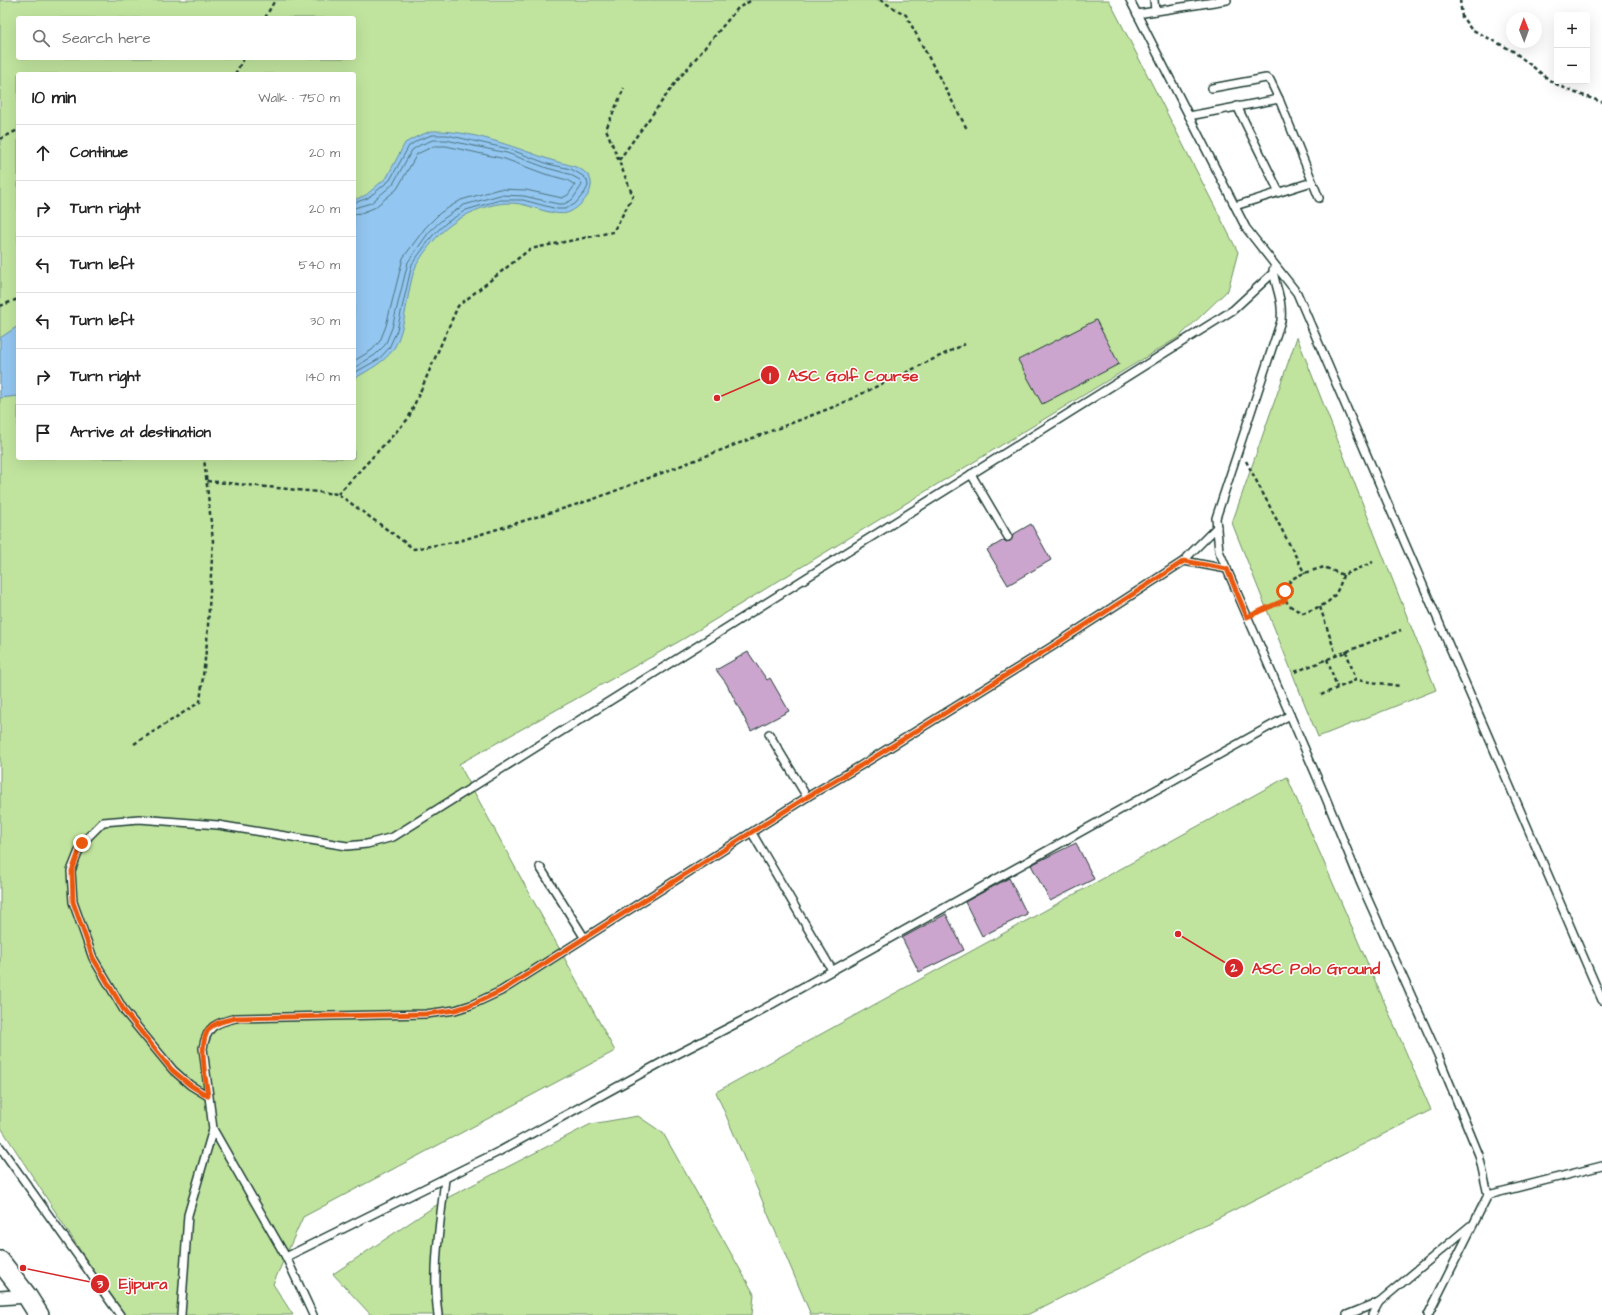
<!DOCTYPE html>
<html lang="en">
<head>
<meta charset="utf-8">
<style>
	:root { --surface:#fff; --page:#f6f6f6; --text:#222; --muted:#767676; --line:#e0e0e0 }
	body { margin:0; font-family:"Architects Daughter",sans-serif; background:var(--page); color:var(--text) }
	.controls { position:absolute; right:12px; top:12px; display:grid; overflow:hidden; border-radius:4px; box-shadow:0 4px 16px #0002 }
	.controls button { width:36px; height:36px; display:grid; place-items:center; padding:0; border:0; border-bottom:1px solid var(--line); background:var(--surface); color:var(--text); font:20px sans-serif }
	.compass { position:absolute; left:1506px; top:12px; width:36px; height:36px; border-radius:50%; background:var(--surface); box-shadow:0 4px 16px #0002; rotate:359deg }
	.stop { position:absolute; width:12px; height:12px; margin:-9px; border:3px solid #ea580c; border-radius:50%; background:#fff }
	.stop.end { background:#ea580c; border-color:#fff; box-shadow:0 1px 4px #0008 }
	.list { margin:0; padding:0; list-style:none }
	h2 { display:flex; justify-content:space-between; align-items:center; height:52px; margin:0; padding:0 16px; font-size:17px }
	h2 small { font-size:13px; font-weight:400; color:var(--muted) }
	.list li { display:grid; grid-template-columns:26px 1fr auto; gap:12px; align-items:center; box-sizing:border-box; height:56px; padding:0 16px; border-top:1px solid var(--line) }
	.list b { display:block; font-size:15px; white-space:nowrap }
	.list em { font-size:13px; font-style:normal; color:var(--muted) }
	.icon { flex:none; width:22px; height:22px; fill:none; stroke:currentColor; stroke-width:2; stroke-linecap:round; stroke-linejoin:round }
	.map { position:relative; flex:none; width:1602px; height:1315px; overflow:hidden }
	.search { position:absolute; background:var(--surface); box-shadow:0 4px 16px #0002; left:16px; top:16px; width:340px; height:44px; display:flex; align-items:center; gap:10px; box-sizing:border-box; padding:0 14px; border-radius:4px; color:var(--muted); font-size:15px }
	.panel { position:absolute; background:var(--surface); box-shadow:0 4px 16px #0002; left:16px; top:72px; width:340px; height:388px; border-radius:4px }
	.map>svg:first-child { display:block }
	.green { fill:#c0e49e; stroke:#709069; fill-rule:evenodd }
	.water { fill:#93c6f0; stroke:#658fa5 }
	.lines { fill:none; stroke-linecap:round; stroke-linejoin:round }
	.shore { stroke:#4d747f; stroke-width:1 }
	.building { fill:#cba5cd; stroke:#1f3d34 }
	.lane-casing { stroke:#1f3d34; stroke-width:10 }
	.street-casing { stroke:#1f3d34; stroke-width:16 }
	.secondary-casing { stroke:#1f3d34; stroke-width:22 }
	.path { stroke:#1f3d34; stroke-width:2.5; stroke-dasharray:4 3; stroke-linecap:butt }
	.lane { stroke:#fff; stroke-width:7 }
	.street { stroke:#fff; stroke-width:13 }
	.secondary { stroke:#fff; stroke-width:19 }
	.route { stroke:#ea580c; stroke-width:5 }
	.leader { fill:none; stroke:#d62828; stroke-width:1.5 }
	.callout-dot { fill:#d62828; stroke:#fff; stroke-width:1.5 }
	.mark-label { font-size:12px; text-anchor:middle; font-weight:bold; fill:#fff }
	.callout-label { font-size:16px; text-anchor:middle; font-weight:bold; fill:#d62828; stroke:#fff; stroke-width:3; stroke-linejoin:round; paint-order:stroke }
</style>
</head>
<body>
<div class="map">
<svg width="1602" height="1315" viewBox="0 0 1602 1315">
	<rect width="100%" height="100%" fill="#fff"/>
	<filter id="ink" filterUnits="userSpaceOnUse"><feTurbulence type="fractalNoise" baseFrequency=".025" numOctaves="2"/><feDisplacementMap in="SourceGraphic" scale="8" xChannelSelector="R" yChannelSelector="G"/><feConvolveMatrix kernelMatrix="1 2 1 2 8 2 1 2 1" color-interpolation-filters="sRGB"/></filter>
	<g filter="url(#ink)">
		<!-- green -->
		<g class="green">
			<path d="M0 0H1109L1238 252 1228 290 1179 337 680 641 459 764 615 1051 303 1217 273 1284 293 1315H122L0 1126ZM18 18H354V58H18ZM18 74H354V458H18Z"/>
			<path d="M1297 337 1436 690 1318 737 1232 523Z"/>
			<path d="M1287 777 1431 1110 1027 1315H811L716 1092Z"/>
			<path d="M638 1116 663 1133 754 1294 752 1315H371L333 1274 447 1198 591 1124Z"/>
		</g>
		<!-- water -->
		<g class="water">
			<path d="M431 131C471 130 511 146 548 159 561 164 577 164 587 174 600 187 580 209 567 213 556 216 536 208 525 205 495 197 458 215 438 236 431 243 420 258 416 266 406 289 407 329 393 350 384 362 369 370 357 377H354V200L366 195 387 177 405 143 416 137Z"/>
			<path d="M18 326V396L0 398V338Z"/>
		</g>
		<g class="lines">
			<!-- shore -->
			<g class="shore">
				<path d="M354 203 368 198 390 180 409 146 418 140 432 135H447L509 149 548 164 571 169 583 176 587 180 588 186 585 192 575 204 565 209H557L523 200H500L466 210 446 223 433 235 412 264 397 330 389 348 379 359 354 373"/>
				<path d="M354 208 371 203 393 184 412 150 420 145 433 140H446L507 153 547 168 569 174 580 180 582 185 572 200 564 204H558L524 196 500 195 464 205 443 219 429 232 408 262 392 328 385 345 375 355 354 368"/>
				<path d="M354 214 361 213 374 208 397 189 417 154 434 146H446L505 159 545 174 567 180 575 185 568 195 562 198 526 190 499 189 461 200 440 213 425 228 403 258 386 326 380 341 372 350 354 361"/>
			</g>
		</g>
		<!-- building -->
		<g class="building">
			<path d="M1096 320 1119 364 1042 404 1018 360Z"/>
			<path d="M1031 524 1051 560 1008 585 987 550 1004 540 1006 542 1010 541 1012 539V535Z"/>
			<path d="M748 652 767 680 770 678 789 711 751 731 726 683 716 670Z"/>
			<path d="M1076 843 1094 879 1050 901 1031 865Z"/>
			<path d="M1009 878 1027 914 982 936 965 902Z"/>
			<path d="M946 914 964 950 919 972 902 938Z"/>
		</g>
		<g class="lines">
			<defs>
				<g id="lane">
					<path d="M1130 0 1246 228 1297 293 1602 1000"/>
					<path d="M1154 0 1155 11"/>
					<path d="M1137 14 1227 0"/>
					<path d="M1212 88 1266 78 1270 80 1279 99"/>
					<path d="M1237 106 1279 192"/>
					<path d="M1189 116 1279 99 1319 198"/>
					<path d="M1235 206 1312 182"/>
					<path d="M1273 270C1276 290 1283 299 1281 321L1216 518 1219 551 1323 791 1361 884 1438 1055 1479 1155 1488 1195"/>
					<path d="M971 474 1008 537"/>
					<path d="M1217 527 1191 553 1184 561 1227 569"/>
					<path d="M769 734 807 797"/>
					<path d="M752 833 832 970"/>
					<path d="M540 867 584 937"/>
					<path d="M208 1096 190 1085 173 1070 125 1012 93 958 73 902 71 871 82 843 103 822 139 819 218 825 347 846 367 844 393 837 1233 310 1273 273"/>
					<path d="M213 1129 203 1048C207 1026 215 1023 236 1018L426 1014 455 1010 471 1005 501 991 807 797 860 766 1053 646 1184 561"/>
					<path d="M0 1147 120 1315"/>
					<path d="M286 1257 500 1151 666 1060 749 1017 1290 715"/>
					<path d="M181 1315 188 1215 213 1129 286 1257 313 1315"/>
					<path d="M438 1315C432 1270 440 1224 445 1179"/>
					<path d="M1347 1315 1379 1302 1470 1226"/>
					<path d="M1372 1315 1379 1302"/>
					<path d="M1428 1315 1488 1195 1602 1166"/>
				</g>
				<path id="street" d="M0 1298 27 1296"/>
				<path id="secondary" d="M0 1261 27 1296 39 1315"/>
			</defs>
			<!-- lane casing -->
			<use href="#lane" class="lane-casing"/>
			<!-- street casing -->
			<use href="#street" class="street-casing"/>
			<!-- secondary casing -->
			<use href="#secondary" class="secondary-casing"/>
			<!-- path -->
			<g class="path">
				<path d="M880 0 906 15 967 129"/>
				<path d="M1460 0 1462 17 1471 29 1513 51 1552 82 1573 92 1602 102"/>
				<path d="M265 18 275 0"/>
				<path d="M235 74 244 58"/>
				<path d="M0 139 18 130"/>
				<path d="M619 160 676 82 738 8 752 0"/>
				<path d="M0 306 18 299"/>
				<path d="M1246 461 1305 574"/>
				<path d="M207 481 338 494 414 549 459 541 594 499 836 406 965 344"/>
				<path d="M338 494 408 419 458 306 530 249 613 232 633 196 606 129 624 88"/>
				<path d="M1343 575C1336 601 1328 604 1303 613 1292 608 1280 602 1287 588 1288 586 1289 582 1291 580 1298 574 1315 570 1324 567L1343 575 1373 562"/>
				<path d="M1320 607 1336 655"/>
				<path d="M1256 613 1285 600"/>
				<path d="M1346 651 1356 680"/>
				<path d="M1327 659 1337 687"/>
				<path d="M1295 672 1401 630"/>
				<path d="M1321 695 1356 680 1401 686"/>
				<path d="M134 744 200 702 207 642 213 541 204 458"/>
			</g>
			<!-- lane -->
			<use href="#lane" class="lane"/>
			<!-- street -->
			<use href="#street" class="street"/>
			<!-- secondary -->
			<use href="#secondary" class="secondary"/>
		</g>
	</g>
	<g class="lines" filter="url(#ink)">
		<!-- route -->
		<path class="route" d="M82 843 72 871 73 902 93 958 125 1012 172 1070 190 1085 208 1096C206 1079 196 1038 212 1026 219 1021 228 1020 236 1018L426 1014 455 1010 471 1005 501 991 807 797 860 766 1053 646 1184 561 1227 569 1247 617 1285 600V591"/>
	</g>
	<!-- callouts -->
	<path class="leader" d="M717 398L770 375M1178 934L1234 968M23 1268L100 1284"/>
	<g class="callout-dot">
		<circle cx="717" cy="398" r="4"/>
		<circle cx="1178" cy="934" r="4"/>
		<circle cx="23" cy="1268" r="4"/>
		<circle cx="770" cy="375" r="10"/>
		<circle cx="1234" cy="968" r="10"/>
		<circle cx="100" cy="1284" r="10"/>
	</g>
	<g class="mark-label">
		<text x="770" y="380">1</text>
		<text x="1234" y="972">2</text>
		<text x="100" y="1288">3</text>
	</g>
	<g class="callout-label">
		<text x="853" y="381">ASC Golf Course</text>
		<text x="1316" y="974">ASC Polo Ground</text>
		<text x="143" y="1289">Ejipura</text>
	</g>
</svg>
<div class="controls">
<button>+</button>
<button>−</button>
</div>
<svg class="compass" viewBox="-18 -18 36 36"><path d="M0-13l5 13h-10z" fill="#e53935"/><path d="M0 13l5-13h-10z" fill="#767676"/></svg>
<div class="stop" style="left:1285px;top:591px"></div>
<div class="stop end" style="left:82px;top:843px"></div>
<div class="search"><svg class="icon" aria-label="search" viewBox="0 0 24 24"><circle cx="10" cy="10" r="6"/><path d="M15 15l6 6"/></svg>Search here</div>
<section class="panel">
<h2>10 min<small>Walk · 750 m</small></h2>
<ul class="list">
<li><svg class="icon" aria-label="ahead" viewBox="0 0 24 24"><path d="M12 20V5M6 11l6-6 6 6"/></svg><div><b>Continue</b></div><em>20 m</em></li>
<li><svg class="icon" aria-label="right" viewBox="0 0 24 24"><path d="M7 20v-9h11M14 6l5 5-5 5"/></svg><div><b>Turn right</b></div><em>20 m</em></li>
<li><svg class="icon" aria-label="left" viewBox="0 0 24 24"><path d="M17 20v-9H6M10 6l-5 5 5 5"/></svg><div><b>Turn left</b></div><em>540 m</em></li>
<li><svg class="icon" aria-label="left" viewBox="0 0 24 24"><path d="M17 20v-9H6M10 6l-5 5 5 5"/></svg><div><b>Turn left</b></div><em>30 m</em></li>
<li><svg class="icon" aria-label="right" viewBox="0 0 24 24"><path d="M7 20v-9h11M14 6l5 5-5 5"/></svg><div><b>Turn right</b></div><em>140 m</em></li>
<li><svg class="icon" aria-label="arrive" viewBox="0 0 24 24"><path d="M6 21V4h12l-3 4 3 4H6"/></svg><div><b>Arrive at destination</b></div></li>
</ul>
</section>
</div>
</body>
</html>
